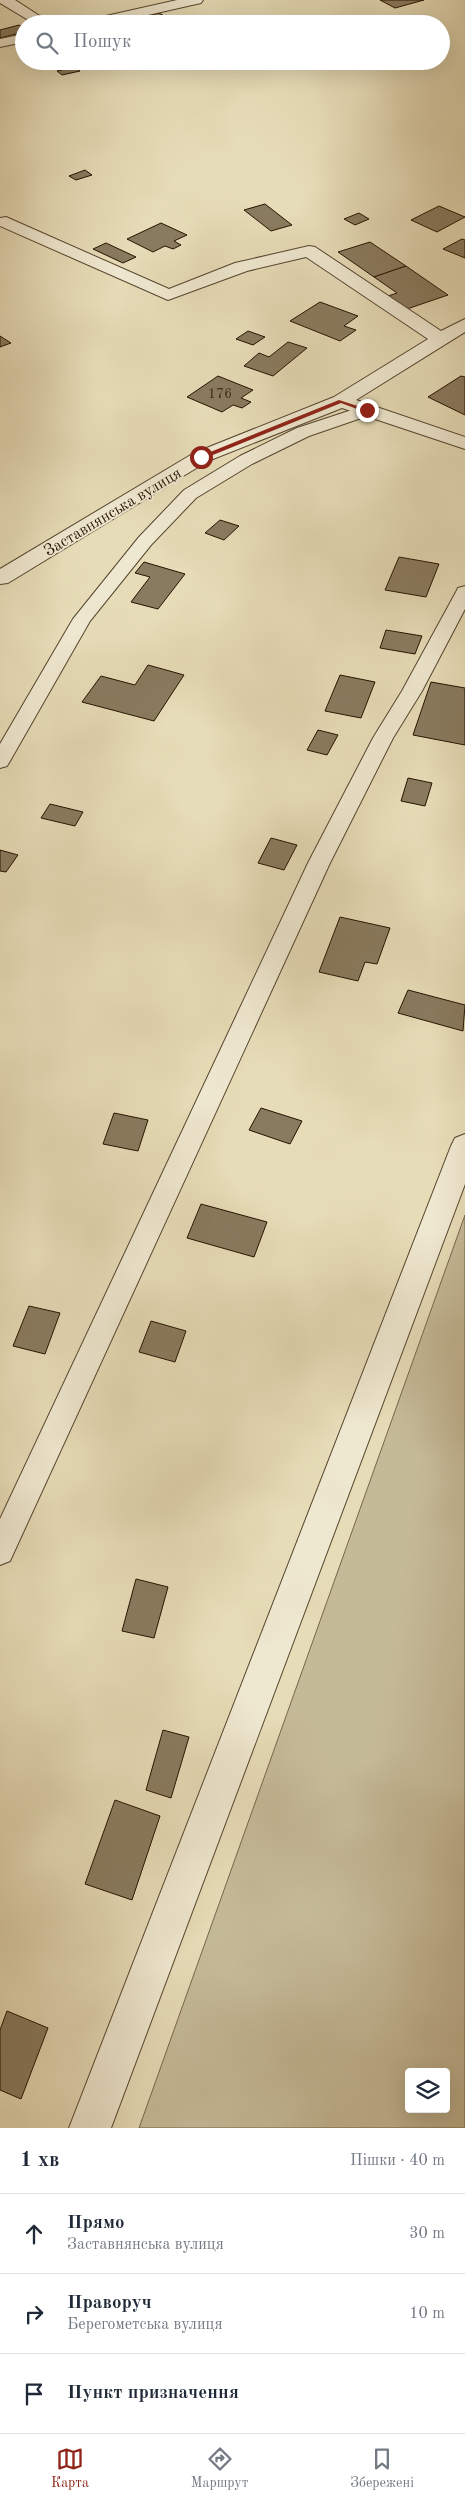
<!DOCTYPE html>
<html lang="uk">
<head>
<meta charset="utf-8">
<style>
	:root { --surface:#fff; --page:#f6f6f7; --text:#1f2937; --muted:#747a83; --line:#e0e1e3; --accent:#8f2418 }
	body { margin:0; font-family:"Old Standard TT",serif; background:var(--page); color:var(--text) }
	.controls { position:absolute; right:15px; bottom:15px; display:grid; overflow:hidden; border-radius:5px; box-shadow:0 5px 20px #0002 }
	.controls button { width:45px; height:45px; display:grid; place-items:center; padding:0; border:0; border-bottom:1px solid var(--line); background:var(--surface); color:var(--text); font:25px sans-serif }
	.stop { position:absolute; width:15px; height:15px; margin:-11px; border:4px solid #8f2418; border-radius:50%; background:#fff }
	.stop.end { background:#8f2418; border-color:#fff; box-shadow:0 1px 5px #0008 }
	.list { margin:0; padding:0; list-style:none }
	h2 { display:flex; justify-content:space-between; align-items:center; height:65px; margin:0; padding:0 20px; font-size:21px }
	h2 small { font-size:16px; font-weight:400; color:var(--muted) }
	.list li { display:grid; grid-template-columns:32px 1fr auto; gap:15px; align-items:center; box-sizing:border-box; height:80px; padding:0 20px; border-top:1px solid var(--line) }
	.list b { display:block; font-size:19px; white-space:nowrap }
	.list p { margin:0; font-size:16px; white-space:nowrap; color:var(--muted) }
	.list em { font-size:16px; font-style:normal; color:var(--muted) }
	.icon { flex:none; width:28px; height:28px; fill:none; stroke:currentColor; stroke-width:2; stroke-linecap:round; stroke-linejoin:round }
	.map { position:relative; flex:none; width:465px; height:2128px; overflow:hidden }
	.search { position:absolute; background:var(--surface); box-shadow:0 5px 20px #0002; left:15px; right:15px; top:15px; height:55px; display:flex; align-items:center; gap:12px; box-sizing:border-box; padding:0 18px; border-radius:28px; color:var(--muted); font-size:19px }
	.sheet { height:305px; background:var(--surface) }
	nav { display:flex; justify-content:space-around; align-items:center; box-sizing:border-box; height:70px; border-top:1px solid var(--line); background:var(--surface); font-size:14px; color:var(--muted) }
	nav a { display:grid; justify-items:center; gap:2px }
	nav .on { color:var(--accent) }
	.map>svg:first-child { display:block }
	.green { fill:#c5ba98; stroke:#75664c; fill-rule:evenodd }
	.building { fill:#897b5f; stroke:#251200 }
	.lines { fill:none; stroke-linecap:round; stroke-linejoin:round }
	.service-casing { stroke:#55442e; stroke-width:2 }
	.minor-casing { stroke:#55442e; stroke-width:2 }
	.service { fill:#efe8d0; fill-rule:evenodd }
	.minor { fill:#efe8d0; fill-rule:evenodd }
	.route { fill:#8f2418 }
	.labels { text-anchor:middle; stroke-width:4; stroke-linejoin:round; paint-order:stroke }
	.far-number-label { font-size:14px; fill:#3e2c18 }
	.far-street-label { font-size:16px; fill:#251200; stroke:#efe8d0 }
</style>
</head>
<body>
<div class="map">
<svg width="465" height="2128" viewBox="0 0 465 2128">
	<rect width="100%" height="100%" fill="#e6dcb7"/>
	<filter id="stains"><feTurbulence type="fractalNoise" baseFrequency=".004" numOctaves="4"/><feColorMatrix values="0 0 0 0 .2 0 0 0 0 .09 0 0 0 0 .02 0 0 0 .5 -.17"/></filter>
	<radialGradient id="worn" r=".72"><stop offset=".6" stop-color="#630" stop-opacity="0"/><stop offset="1" stop-color="#630" stop-opacity=".3"/></radialGradient>
	<!-- green -->
	<path class="green" d="M465 1215V2128H139ZM409 2072H446V2109H409Z"/>
	<!-- building -->
	<g class="building">
		<path d="M380 0H424L395 8Z"/>
		<path d="M159 13 168 18 147 24 138 18Z"/>
		<path d="M19 25 24 28V32L0 38V30Z"/>
		<path d="M86 61H104L108 64 90 69 81 63Z"/>
		<path d="M74 67 80 71 62 75 57 71Z"/>
		<path d="M85 170 92 175 76 180 69 176Z"/>
		<path d="M265 204 292 225 271 231 244 210Z"/>
		<path d="M439 206 465 217 437 232 411 220Z"/>
		<path d="M359 213 369 219 355 225 344 219Z"/>
		<path d="M161 223 187 235 174 241 181 245 173 249 165 246 153 252 127 239Z"/>
		<path d="M462 239 465 240V258L443 249Z"/>
		<path d="M370 242 406 266 374 277 338 252Z"/>
		<path d="M106 243 136 257 123 263 93 249Z"/>
		<path d="M406 266 448 295 407 309 388 296 397 293 374 277Z"/>
		<path d="M320 302 358 316 344 326 356 330 340 341 290 321Z"/>
		<path d="M248 331 265 337 253 345 236 339Z"/>
		<path d="M0 336 11 343 0 347Z"/>
		<path d="M288 342 307 348 273 376 244 366 259 353 269 357Z"/>
		<path d="M218 376 253 390 241 398 251 402 242 408 233 405 222 412 187 397Z"/>
		<path d="M461 376 465 377V415L428 397Z"/>
		<path d="M220 520 239 526 224 540 205 533Z"/>
		<path d="M399 557 439 564 426 597 385 590Z"/>
		<path d="M144 562 185 574 158 609 131 602 150 577 135 573Z"/>
		<path d="M386 630 422 636 415 654 380 648Z"/>
		<path d="M148 665 184 675 154 721 82 702 101 676 135 685Z"/>
		<path d="M340 675 375 682 361 718 325 711Z"/>
		<path d="M431 682 465 688V745L413 735Z"/>
		<path d="M318 730 338 735 327 755 307 750Z"/>
		<path d="M408 778 432 783 425 806 401 801Z"/>
		<path d="M50 804 83 812 75 826 41 818Z"/>
		<path d="M271 838 297 845 284 870 258 863Z"/>
		<path d="M0 850 18 855 6 872 0 871Z"/>
		<path d="M340 917 390 928 377 964 365 962 358 981 319 972Z"/>
		<path d="M408 990 465 1005 463 1031 398 1013Z"/>
		<path d="M261 1108 302 1121 290 1144 249 1130Z"/>
		<path d="M114 1113 148 1120 138 1151 103 1144Z"/>
		<path d="M201 1204 267 1222 254 1257 187 1238Z"/>
		<path d="M29 1306 60 1313 45 1354 13 1346Z"/>
		<path d="M151 1321 186 1331 175 1362 139 1352Z"/>
		<path d="M136 1579 168 1587 154 1638 122 1631Z"/>
		<path d="M163 1730 189 1737 171 1798 146 1790Z"/>
		<path d="M115 1800 160 1816 132 1900 85 1884Z"/>
		<path d="M7 2011 48 2028 21 2099 0 2090V2030Z"/>
	</g>
	<g class="lines">
		<defs>
			<g id="service">
				<path d="M367 405 373 406 375 410 373 414 309 436 252 464 196 498 151 545 90 621 10 761 7 766 0 768V744L73 619 139 537 184 490 240 456 297 428Z"/>
				<path d="M465 586V609L422 691 393 738 330 863 10 1561 0 1565V1519L308 863 373 738 402 691 456 592 458 588Z"/>
			</g>
			<g id="minor">
				<path d="M0 0H15L52 24H35L0 3Z"/>
				<path d="M177 0H203L201 3 108 24H81L88 20Z"/>
				<path d="M24 34V42L0 47V39Z"/>
				<path d="M6 217 169 289 235 263 309 246 315 247 441 331 465 319V332L356 400 465 437V449L342 408 208 461 8 583 0 584V569L194 453 334 397 428 339 306 257 247 271 168 300 0 226V218Z"/>
				<path d="M465 1134V1184L111 2128H69L451 1146 455 1138Z"/>
			</g>
		</defs>
		<!-- service casing -->
		<use href="#service" class="service-casing"/>
		<!-- minor casing -->
		<use href="#minor" class="minor-casing"/>
		<!-- service -->
		<use href="#service" class="service"/>
		<!-- minor -->
		<use href="#minor" class="minor"/>
	</g>
	<!-- route -->
	<path class="route" d="M339 400 370 410 365 412 341 403 203 459 198 457Z"/>
	<g class="labels">
		<!-- far-number labels -->
		<g class="far-number-label">
			<text x="220" y="398">176</text>
		</g>
		<!-- far-street labels -->
		<g class="far-street-label">
			<text transform="translate(112 511) rotate(-31)" y="6">Заставнянська вулиця</text>
		</g>
	</g>
	<rect width="100%" height="100%" filter="url(#stains)"/>
	<rect width="100%" height="100%" fill="url(#worn)"/>
</svg>
<div class="controls">
<button><svg class="icon" aria-label="layers" viewBox="0 0 24 24"><path d="M12 4l9 5-9 5-9-5zM3 14l9 5 9-5"/></svg></button>
</div>
<div class="stop" style="left:201px;top:457px"></div>
<div class="stop end" style="left:367px;top:410px"></div>
<div class="search"><svg class="icon" aria-label="search" viewBox="0 0 24 24"><circle cx="10" cy="10" r="6"/><path d="M15 15l6 6"/></svg>Пошук</div>
</div>
<section class="sheet">
<h2>1 хв<small>Пішки · 40 m</small></h2>
<ul class="list">
<li><svg class="icon" aria-label="ahead" viewBox="0 0 24 24"><path d="M12 20V5M6 11l6-6 6 6"/></svg><div><b>Прямо</b><p>Заставнянська вулиця</p></div><em>30 m</em></li>
<li><svg class="icon" aria-label="right" viewBox="0 0 24 24"><path d="M7 20v-9h11M14 6l5 5-5 5"/></svg><div><b>Праворуч</b><p>Берегометська вулиця</p></div><em>10 m</em></li>
<li><svg class="icon" aria-label="arrive" viewBox="0 0 24 24"><path d="M6 21V4h12l-3 4 3 4H6"/></svg><div><b>Пункт призначення</b></div></li>
</ul>
</section>
<nav>
<a class="on"><svg class="icon" aria-label="map" viewBox="0 0 24 24"><path d="M3 6l6-2 6 2 6-2v14l-6 2-6-2-6 2zM9 4v14M15 6v14"/></svg>Карта</a>
<a><svg class="icon" aria-label="directions" viewBox="0 0 24 24"><path d="M12 3l9 9-9 9-9-9zM9 14v-3h6M13 9l2 2-2 2"/></svg>Маршрут</a>
<a><svg class="icon" aria-label="saved" viewBox="0 0 24 24"><path d="M7 4h10v16l-5-4-5 4z"/></svg>Збережені</a>
</nav>
</body>
</html>
